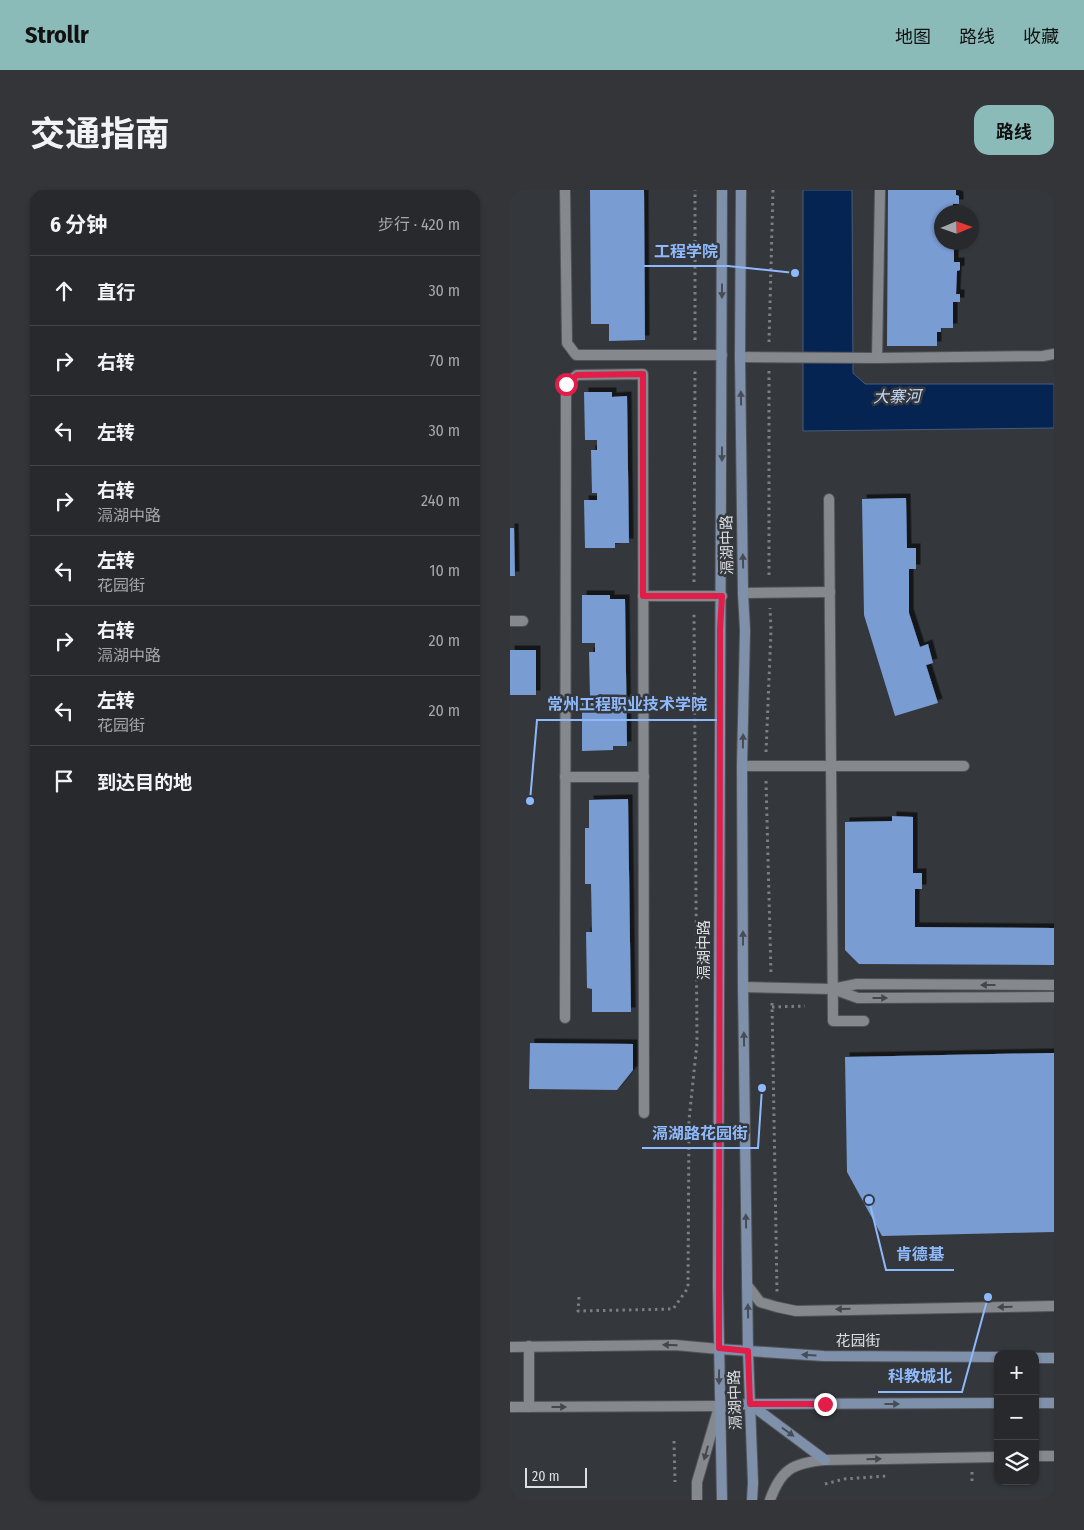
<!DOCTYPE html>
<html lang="zh">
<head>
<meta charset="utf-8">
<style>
	:root { --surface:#27292c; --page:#333538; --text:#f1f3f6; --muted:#a4a6a9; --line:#434548; --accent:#8bbbb9 }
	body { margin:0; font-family:"Fira Sans Condensed","Noto Sans SC",sans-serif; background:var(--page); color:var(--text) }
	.controls { position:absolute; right:15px; bottom:15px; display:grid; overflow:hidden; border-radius:10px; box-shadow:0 1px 4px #0004 }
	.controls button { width:45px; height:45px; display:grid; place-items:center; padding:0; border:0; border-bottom:1px solid var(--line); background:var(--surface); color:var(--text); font:25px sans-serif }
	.compass { position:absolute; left:424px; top:15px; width:45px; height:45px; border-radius:50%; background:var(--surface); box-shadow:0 1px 4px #0004; rotate:88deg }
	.scale { position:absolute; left:15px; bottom:12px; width:62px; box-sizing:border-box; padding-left:5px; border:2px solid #dddfe2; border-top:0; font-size:14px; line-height:18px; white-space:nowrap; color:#dddfe2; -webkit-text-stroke:4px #34373b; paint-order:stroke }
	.stop { position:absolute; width:15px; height:15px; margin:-11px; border:4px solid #e11d48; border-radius:50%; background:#fff }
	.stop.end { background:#e11d48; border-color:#fff; box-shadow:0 1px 5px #0008 }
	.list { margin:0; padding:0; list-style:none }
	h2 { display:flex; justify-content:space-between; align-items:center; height:65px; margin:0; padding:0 20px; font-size:21px }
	h2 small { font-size:16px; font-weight:400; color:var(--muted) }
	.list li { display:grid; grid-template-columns:32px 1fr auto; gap:15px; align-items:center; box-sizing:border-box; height:70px; padding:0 20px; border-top:1px solid var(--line) }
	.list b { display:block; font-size:19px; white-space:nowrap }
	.list p { margin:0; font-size:16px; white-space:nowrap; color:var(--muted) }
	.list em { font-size:16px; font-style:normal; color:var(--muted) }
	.icon { flex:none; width:28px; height:28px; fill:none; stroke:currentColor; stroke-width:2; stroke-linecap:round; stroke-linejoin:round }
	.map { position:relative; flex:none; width:544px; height:1310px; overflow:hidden; border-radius:15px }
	header { display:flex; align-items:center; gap:30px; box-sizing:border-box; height:70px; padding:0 25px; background:var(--accent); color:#111 }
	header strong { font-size:24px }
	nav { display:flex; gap:28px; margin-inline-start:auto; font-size:18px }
	.intro { display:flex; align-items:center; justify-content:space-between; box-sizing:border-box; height:120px; padding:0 30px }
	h1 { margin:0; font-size:35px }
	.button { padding:12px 22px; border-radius:15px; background:var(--accent); color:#111; font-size:18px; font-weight:700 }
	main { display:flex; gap:30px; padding:0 30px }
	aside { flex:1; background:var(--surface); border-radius:15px; box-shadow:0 1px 4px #0004 }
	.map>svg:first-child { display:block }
	.water { fill:#062452; stroke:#465c7d }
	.building { fill:#799cd3; filter:url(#shadow) }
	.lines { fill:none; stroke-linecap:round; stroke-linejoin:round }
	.service-casing { stroke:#525458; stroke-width:12 }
	.tertiary-casing { stroke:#525458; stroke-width:12 }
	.secondary-casing { stroke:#525458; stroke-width:12 }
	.path { stroke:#7c7f82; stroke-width:3; stroke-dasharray:2.5 4; stroke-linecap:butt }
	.service { stroke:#85888d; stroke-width:10 }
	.tertiary { stroke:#85888d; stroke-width:10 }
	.secondary { stroke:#7f90ab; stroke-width:10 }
	.oneway { fill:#474d57 }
	.oneway2 { fill:#44474b }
	.route { stroke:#e11d48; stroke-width:6 }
	.labels { text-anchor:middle; stroke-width:5; stroke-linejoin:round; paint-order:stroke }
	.street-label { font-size:15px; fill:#dddfe2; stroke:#34373b }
	.water-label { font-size:16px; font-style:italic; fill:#c4d9f8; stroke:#34373b }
	.leader { fill:none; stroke:#8eb9fc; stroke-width:2 }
	.callout-dot { fill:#8eb9fc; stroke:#34373b; stroke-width:2 }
	.callout-label { font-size:16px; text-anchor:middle; font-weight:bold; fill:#8eb9fc; stroke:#34373b; stroke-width:5; stroke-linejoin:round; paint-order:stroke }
</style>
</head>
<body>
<header>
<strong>Strollr</strong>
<nav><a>地图</a><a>路线</a><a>收藏</a></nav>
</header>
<div class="intro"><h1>交通指南</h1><a class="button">路线</a></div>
<main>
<aside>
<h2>6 分钟<small>步行 · 420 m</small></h2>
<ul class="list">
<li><svg class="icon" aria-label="ahead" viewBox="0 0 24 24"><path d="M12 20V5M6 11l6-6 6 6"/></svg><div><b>直行</b></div><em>30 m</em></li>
<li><svg class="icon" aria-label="right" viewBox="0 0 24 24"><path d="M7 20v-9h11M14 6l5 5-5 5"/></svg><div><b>右转</b></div><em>70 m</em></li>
<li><svg class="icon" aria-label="left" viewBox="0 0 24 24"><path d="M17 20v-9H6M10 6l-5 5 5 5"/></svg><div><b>左转</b></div><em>30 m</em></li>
<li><svg class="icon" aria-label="right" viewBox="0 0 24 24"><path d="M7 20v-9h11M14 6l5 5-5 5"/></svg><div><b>右转</b><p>滆湖中路</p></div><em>240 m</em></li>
<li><svg class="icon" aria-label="left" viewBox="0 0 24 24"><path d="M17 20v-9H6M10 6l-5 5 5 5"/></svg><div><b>左转</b><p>花园街</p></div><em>10 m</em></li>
<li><svg class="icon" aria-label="right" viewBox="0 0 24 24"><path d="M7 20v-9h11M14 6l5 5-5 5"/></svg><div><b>右转</b><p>滆湖中路</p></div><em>20 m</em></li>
<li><svg class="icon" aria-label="left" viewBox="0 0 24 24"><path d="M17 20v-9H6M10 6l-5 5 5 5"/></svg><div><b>左转</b><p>花园街</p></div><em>20 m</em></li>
<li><svg class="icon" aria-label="arrive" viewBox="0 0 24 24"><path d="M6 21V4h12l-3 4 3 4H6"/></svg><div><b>到达目的地</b></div></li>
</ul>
</aside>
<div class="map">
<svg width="544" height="1310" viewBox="0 0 544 1310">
	<defs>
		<filter id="shadow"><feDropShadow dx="4.5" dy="-4.5" stdDeviation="0" flood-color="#0009"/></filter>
	</defs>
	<rect width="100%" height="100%" fill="#34373b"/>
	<!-- water -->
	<path class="water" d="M293 0H342L343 183 355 194H544V238L293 241Z"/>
	<!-- building -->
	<g class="building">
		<path d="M80 0H134L135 150 99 151V134H81Z"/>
		<path d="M378 0H446V5L449 6V14H443V22H432L430 48 432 52H444V72H450V80L447 81 446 104H450V112H443V138H431V142H427V156H377Z"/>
		<path d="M74 202H102V207L117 206 119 353H105V358H75L74 310H87V303H82L81 260H87V250H75Z"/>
		<path d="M396 308 397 358H406V379H399V423L410 457 418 454 423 473 416 475 428 513 385 526 354 425 352 309Z"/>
		<path d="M0 338H4L5 386H0Z"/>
		<path d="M72 405H100V409H115L117 556H103V560L72 561V513H85V506H80L79 462H85V453H72Z"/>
		<rect x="0" y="460" width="26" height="45"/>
		<path d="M118 609 121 822H82V799L77 798 76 742H82L81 694H75V638H79V610Z"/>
		<path d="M382 626 403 627V683H412V699H405V737L544 738V775L349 774 335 760V632L382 631Z"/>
		<path d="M20 853 123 854V880L107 900 19 899Z"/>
		<path d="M539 863H544V1042L372 1046 337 982 335 867Z"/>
	</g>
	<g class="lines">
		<defs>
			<g id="service">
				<path d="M55 0 57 153 66 165H212"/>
				<path d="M230 167 367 168 533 166 544 164"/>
				<path d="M367 168 370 0"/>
				<path d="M319 309 323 831H354"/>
				<path d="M233 403 320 402"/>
				<path d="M133 406H212"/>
				<path d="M0 431H13"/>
				<path d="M232 576H454"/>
				<path d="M55 587H134"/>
				<path d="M233 797 322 799 347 794 544 795"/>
				<path d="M323 799 348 808 544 807"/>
				<path d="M55 828 56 194 67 185 133 184 134 923"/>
				<path d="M0 1157 165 1155 209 1159"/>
				<path d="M0 1217 209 1216"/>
				<path d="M19 1217V1156"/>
			</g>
			<g id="tertiary">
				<path d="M237 1095 250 1112 267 1117 286 1121 544 1116"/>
				<path d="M525 1266H544"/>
				<path d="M187 1310V1292L209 1217"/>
				<path d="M260 1310C271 1279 283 1273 315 1270L488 1267"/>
			</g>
			<g id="secondary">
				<path d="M231 0 230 167 233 403 235 440 232 576 233 797 238 1161 243 1293 242 1310"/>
				<path d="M209 1159 314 1166 488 1167"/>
				<path d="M525 1168H544"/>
				<path d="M525 1213H544"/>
				<path d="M240 1214 315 1270"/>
				<path d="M209 1216 240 1214 488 1213"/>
				<path d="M212 1310 208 1097 212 0"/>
			</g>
		</defs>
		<!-- service casing -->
		<use href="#service" class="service-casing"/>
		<!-- tertiary casing -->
		<use href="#tertiary" class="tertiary-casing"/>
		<!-- secondary casing -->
		<use href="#secondary" class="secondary-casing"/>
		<!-- path -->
		<g class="path">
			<path d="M185 150V0"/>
			<path d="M259 152 263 0"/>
			<path d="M259 181V389"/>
			<path d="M184 392 185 178"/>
			<path d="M256 562 261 441 260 418"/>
			<path d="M256 591 261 784"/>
			<path d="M262 813 267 1102"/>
			<path d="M262 817 295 816"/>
			<path d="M69 1107 68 1121 163 1119 178 1098 179 930 187 853 184 421"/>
			<path d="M164 1251 165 1292"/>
			<path d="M462 1282V1294"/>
			<path d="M315 1294 334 1289 377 1286"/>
		</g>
		<!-- service -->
		<use href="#service" class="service"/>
		<!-- tertiary -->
		<use href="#tertiary" class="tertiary"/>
		<!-- secondary -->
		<use href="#secondary" class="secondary"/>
	</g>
	<!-- one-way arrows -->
	<defs><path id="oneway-solid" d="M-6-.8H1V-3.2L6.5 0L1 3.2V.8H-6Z" transform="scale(1.25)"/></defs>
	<g class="oneway">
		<use href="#oneway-solid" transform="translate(212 101) rotate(90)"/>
		<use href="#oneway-solid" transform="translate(231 208) rotate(-91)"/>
		<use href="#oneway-solid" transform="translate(212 264) rotate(90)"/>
		<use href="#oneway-solid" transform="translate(233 371) rotate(-91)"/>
		<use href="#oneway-solid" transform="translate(233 551) rotate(-89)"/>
		<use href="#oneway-solid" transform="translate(233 748) rotate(-90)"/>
		<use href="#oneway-solid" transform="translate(234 849) rotate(-91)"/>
		<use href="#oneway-solid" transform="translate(236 1031) rotate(-91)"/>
		<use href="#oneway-solid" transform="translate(238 1121) rotate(-91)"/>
		<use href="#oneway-solid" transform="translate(299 1165) rotate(-176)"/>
		<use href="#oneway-solid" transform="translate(209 1187) rotate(90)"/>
		<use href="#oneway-solid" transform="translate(382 1214)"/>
		<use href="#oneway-solid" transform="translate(278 1242) rotate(36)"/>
	</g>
	<g class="oneway2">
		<use href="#oneway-solid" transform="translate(478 795) rotate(-180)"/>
		<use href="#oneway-solid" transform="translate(370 808)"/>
		<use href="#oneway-solid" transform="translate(495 1117) rotate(179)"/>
		<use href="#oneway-solid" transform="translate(333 1119) rotate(179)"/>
		<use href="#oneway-solid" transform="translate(160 1155) rotate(-179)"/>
		<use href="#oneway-solid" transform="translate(49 1217)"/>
		<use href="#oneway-solid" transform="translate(196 1263) rotate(106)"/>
		<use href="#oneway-solid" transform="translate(364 1269) rotate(-1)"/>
	</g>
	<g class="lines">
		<!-- route -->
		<path class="route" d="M56 194 67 185 133 184V406H212L210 440 209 1158 238 1161 240 1214H315"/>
	</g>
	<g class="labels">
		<!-- street labels -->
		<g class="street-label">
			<text transform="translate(217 355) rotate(-91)" y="5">滆湖中路</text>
			<text transform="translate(194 760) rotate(-90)" y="5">滆湖中路</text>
			<text x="348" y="1156">花园街</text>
			<text transform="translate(225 1210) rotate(-92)" y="5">滆湖中路</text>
		</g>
		<!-- water labels -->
		<g class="water-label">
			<text transform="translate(387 206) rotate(-1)" y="6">大寨河</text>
		</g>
	</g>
	<!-- callouts -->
	<path class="leader" d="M285 83L218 76H134M20 611L27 530H207M252 898L248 958H132M359 1010L376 1080H444M478 1107L452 1202H368"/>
	<g class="callout-dot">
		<circle cx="285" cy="83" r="5"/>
		<circle cx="20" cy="611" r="5"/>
		<circle cx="252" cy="898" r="5"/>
		<circle cx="359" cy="1010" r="5"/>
		<circle cx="478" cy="1107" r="5"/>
	</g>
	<g class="callout-label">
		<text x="176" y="67">工程学院</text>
		<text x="117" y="520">常州工程职业技术学院</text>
		<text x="190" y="949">滆湖路花园街</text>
		<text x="410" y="1070">肯德基</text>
		<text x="410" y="1192">科教城北</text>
	</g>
</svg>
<div class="controls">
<button>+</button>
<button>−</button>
<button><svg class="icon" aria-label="layers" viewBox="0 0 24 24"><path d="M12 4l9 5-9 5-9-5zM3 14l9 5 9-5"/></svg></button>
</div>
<svg class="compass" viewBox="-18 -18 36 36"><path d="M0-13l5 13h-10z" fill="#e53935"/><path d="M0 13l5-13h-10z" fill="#a4a6a9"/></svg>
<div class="scale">20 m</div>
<div class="stop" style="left:56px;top:194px"></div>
<div class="stop end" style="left:315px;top:1214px"></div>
</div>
</main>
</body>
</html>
